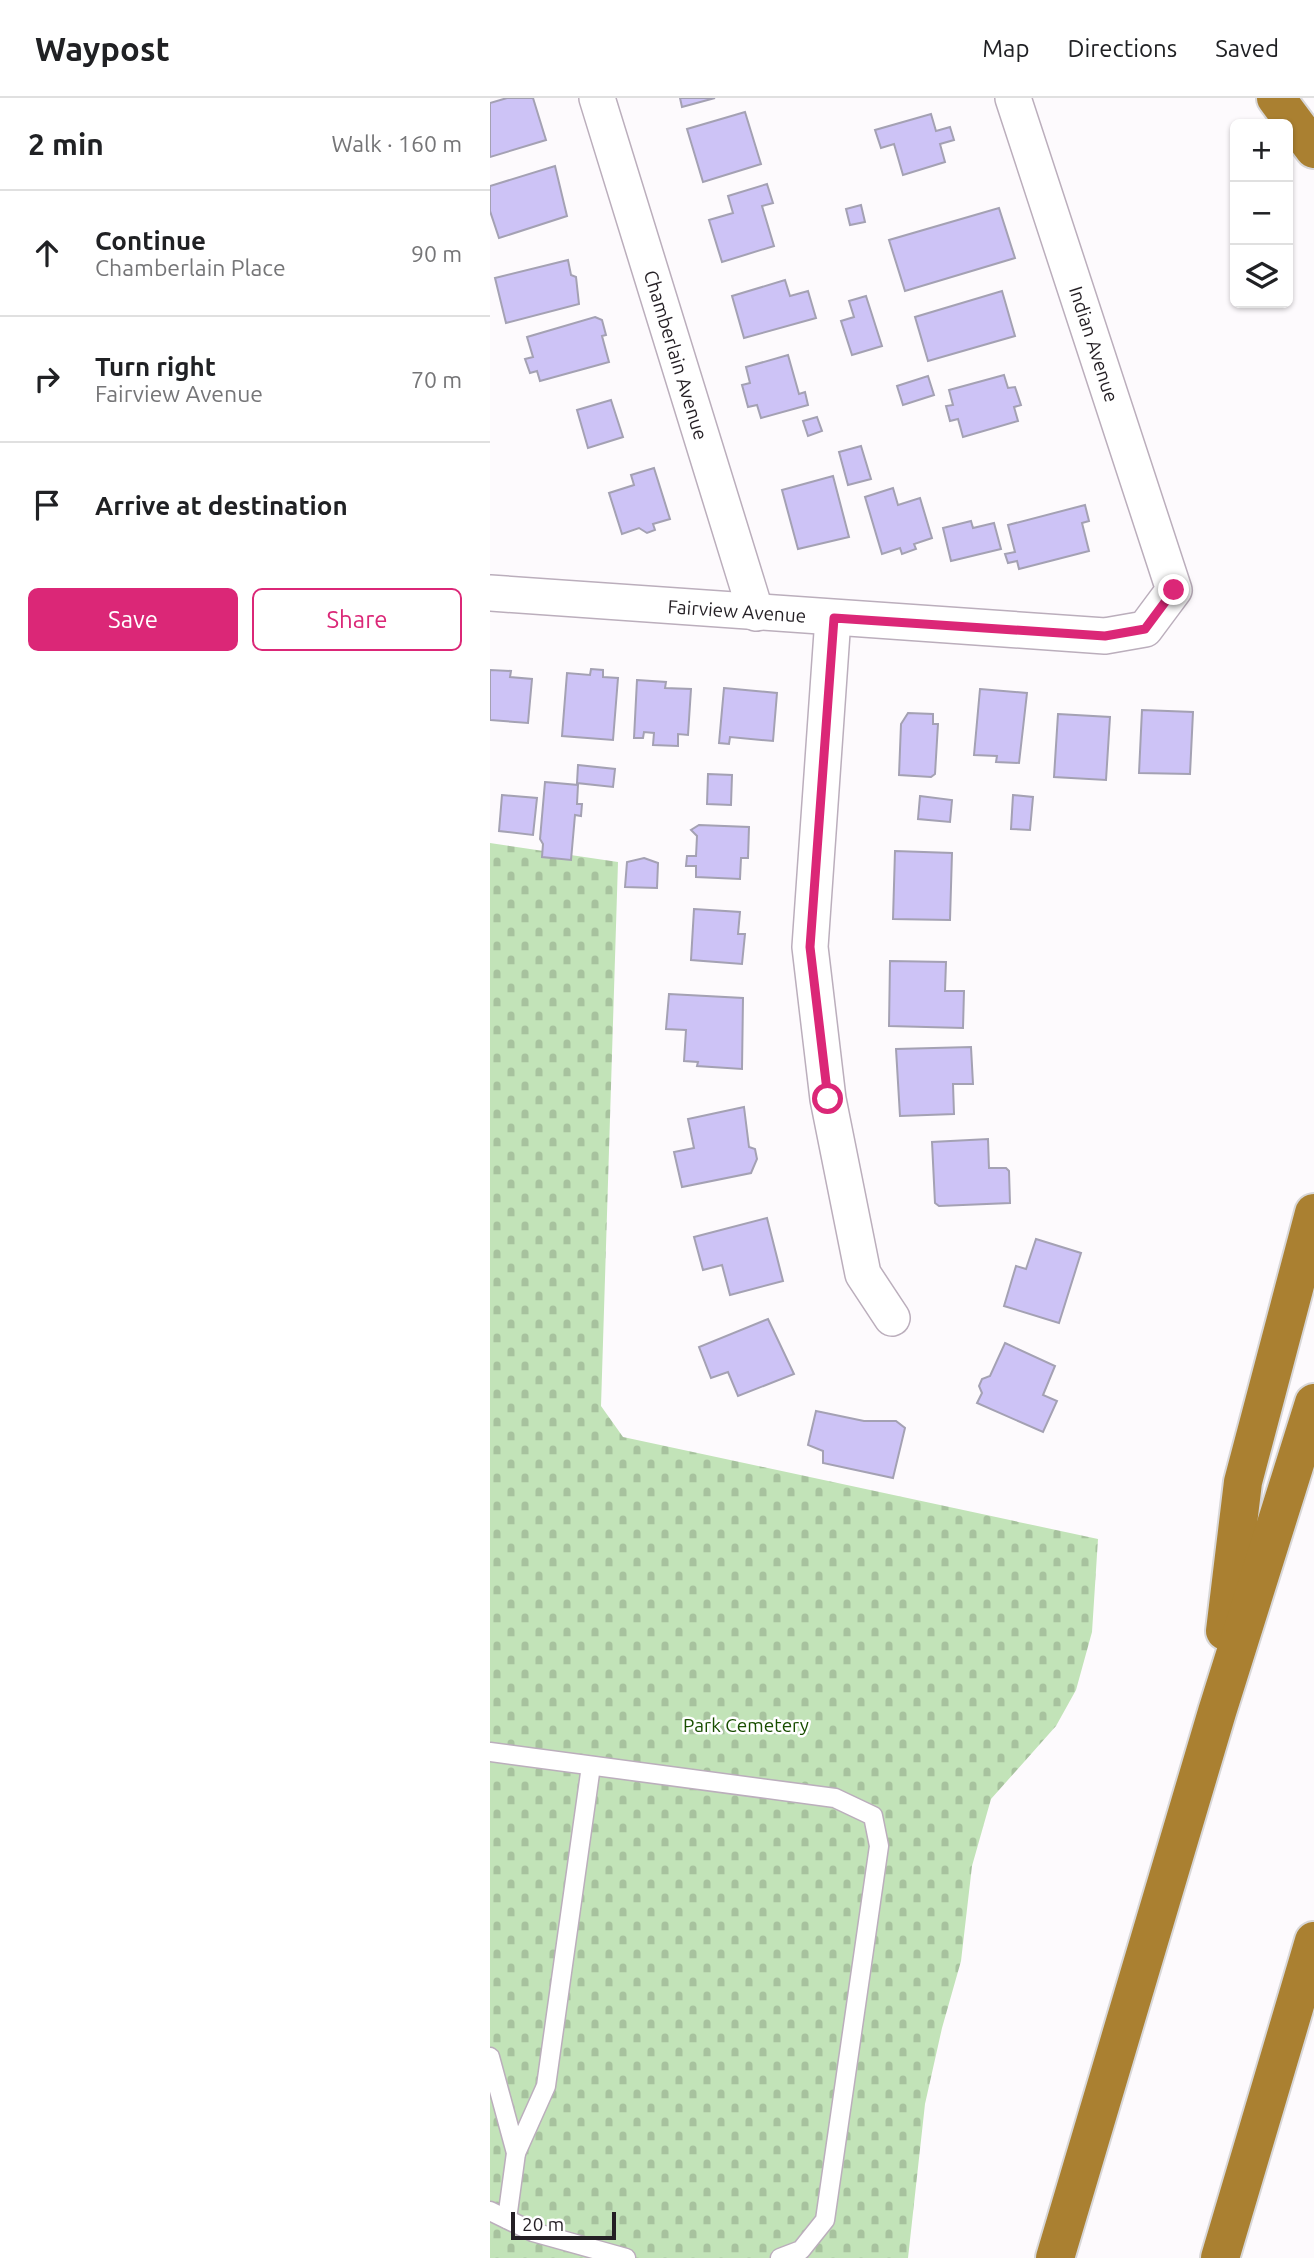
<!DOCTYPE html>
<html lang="en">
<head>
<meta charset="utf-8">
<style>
	:root { --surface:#fff; --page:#f2f2f2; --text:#202124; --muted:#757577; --line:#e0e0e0; --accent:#db2777 }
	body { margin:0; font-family:Ubuntu,sans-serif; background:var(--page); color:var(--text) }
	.controls { position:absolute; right:21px; top:21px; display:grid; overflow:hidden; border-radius:10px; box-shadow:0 2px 5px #0004 }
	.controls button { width:63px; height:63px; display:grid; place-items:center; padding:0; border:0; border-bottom:2px solid var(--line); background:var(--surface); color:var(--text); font:35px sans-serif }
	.scale { position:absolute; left:21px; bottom:18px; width:105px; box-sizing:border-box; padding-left:7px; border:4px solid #241f24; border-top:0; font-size:19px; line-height:24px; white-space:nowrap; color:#241f24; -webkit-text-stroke:5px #fff; paint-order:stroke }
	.stop { position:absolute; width:21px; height:21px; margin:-16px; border:5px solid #db2777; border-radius:50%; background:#fff }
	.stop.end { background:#db2777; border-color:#fff; box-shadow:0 2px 7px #0008 }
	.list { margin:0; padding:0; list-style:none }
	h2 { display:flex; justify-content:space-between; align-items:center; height:91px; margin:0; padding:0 28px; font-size:30px }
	h2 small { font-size:23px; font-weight:400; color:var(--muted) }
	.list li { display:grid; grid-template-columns:46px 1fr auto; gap:21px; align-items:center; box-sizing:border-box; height:126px; padding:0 28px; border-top:2px solid var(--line) }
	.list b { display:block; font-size:26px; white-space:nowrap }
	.list p { margin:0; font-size:23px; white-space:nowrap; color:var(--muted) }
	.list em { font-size:23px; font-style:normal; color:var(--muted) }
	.actions { display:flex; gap:14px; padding:21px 28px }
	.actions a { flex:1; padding:16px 0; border:2px solid var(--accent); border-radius:10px; text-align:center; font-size:24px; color:var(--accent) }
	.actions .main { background:var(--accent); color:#fff }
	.icon { flex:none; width:38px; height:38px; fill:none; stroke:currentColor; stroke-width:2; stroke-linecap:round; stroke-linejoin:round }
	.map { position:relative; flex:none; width:824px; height:2160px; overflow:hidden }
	header { display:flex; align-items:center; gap:42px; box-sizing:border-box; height:98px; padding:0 35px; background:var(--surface); border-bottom:2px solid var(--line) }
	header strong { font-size:33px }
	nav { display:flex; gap:38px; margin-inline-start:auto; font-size:24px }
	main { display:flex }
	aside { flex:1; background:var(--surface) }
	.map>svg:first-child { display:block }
	.cemetery { fill:url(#cemetery-stones) }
	.building { fill:#cdc3f6; stroke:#a4a1b3; stroke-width:2 }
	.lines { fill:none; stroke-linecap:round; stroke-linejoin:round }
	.lane-casing { stroke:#bbaebc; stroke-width:21 }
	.street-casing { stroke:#bbaebc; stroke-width:38 }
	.highway-casing { stroke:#d8d7d8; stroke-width:42 }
	.lane { stroke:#fff; stroke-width:18 }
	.street { stroke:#fff; stroke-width:35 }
	.highway { stroke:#aa8031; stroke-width:38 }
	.route { stroke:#db2777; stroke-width:9 }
	.labels { text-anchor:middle; stroke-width:5; stroke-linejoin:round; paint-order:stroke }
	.street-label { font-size:19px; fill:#241f24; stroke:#fff }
	.park-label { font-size:19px; fill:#194e00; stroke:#fff }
</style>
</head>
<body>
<header>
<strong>Waypost</strong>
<nav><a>Map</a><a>Directions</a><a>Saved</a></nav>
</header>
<main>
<aside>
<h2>2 min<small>Walk · 160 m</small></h2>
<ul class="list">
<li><svg class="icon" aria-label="ahead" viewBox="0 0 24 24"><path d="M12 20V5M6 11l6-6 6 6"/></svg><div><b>Continue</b><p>Chamberlain Place</p></div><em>90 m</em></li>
<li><svg class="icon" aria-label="right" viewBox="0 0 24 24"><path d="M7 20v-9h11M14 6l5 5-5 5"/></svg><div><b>Turn right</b><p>Fairview Avenue</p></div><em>70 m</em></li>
<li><svg class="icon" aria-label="arrive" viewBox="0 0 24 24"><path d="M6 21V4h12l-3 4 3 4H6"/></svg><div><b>Arrive at destination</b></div></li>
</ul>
<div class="actions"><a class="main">Save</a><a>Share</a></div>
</aside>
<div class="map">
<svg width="824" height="2160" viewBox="0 0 824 2160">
	<defs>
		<pattern id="cemetery-stones" width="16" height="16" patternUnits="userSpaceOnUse" patternTransform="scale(1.75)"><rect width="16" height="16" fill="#c2e3b8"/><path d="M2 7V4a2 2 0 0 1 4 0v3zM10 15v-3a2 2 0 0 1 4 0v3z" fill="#a7c29e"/></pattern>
	</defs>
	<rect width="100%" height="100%" fill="#fdfafd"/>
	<!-- cemetery -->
	<path class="cemetery" d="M0 745 128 764 111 1308 133 1339 608 1441 602 1534 586 1592 566 1628 501 1701 482 1768 471 1863 452 1930 435 2006 418 2160H0Z"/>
	<!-- building -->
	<g class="building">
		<path d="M17 0H43L56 42 0 59V5Z"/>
		<path d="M190 0H225L192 9Z"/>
		<path d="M255 14 271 66 213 84 197 31Z"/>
		<path d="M441 16 446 33 460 29 464 42 450 46 455 64 413 77 404 46 391 50 385 32Z"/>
		<path d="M65 68 77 118 9 140 0 113V88Z"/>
		<path d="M277 86 283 105 272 108 284 148 232 164 219 122 243 115 238 98Z"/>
		<path d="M371 107 375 124 360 127 356 111Z"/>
		<path d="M509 110 525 160 415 193 399 142Z"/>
		<path d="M78 162 81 177 86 179 89 206 16 225 5 180Z"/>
		<path d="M295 182 300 198 318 193 326 220 254 240 242 198Z"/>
		<path d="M512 193 525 238 438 263 425 219Z"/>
		<path d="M376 198 392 248 362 257 351 223 364 219 359 203Z"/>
		<path d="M105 219 112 222 116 237 112 238 119 264 50 283 47 273 40 275 35 261 43 259 37 239Z"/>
		<path d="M298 257 309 296 315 294 318 307 271 320 267 307 258 309 252 287 260 285 256 269Z"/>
		<path d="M514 277 518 290 525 289 531 307 524 309 528 323 473 339 468 321 460 323 456 308 463 307 459 292Z"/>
		<path d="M438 278 444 297 413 307 407 288Z"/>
		<path d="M121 302 133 339 98 350 87 312Z"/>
		<path d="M327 319 332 333 318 338 313 323Z"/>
		<path d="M371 348 381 381 358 387 349 354Z"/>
		<path d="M164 370 180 421 163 426 165 432 157 435 149 430 132 436 119 395 144 387 141 377Z"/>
		<path d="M343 378 359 439 308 451 292 392Z"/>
		<path d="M403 390 408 407 430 400 442 440 424 446 426 451 412 456 410 450 392 456 375 399Z"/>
		<path d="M595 407 599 423 592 425 599 453 529 471 527 463 518 465 515 456 525 454 518 427Z"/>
		<path d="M481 423 483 430 504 425 511 451 461 463 453 430Z"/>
		<path d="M101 571 113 572V579L128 580 123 642 72 638 77 575 100 577Z"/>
		<path d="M0 572 21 573 20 579 42 581 38 625 0 622Z"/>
		<path d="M147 582 176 584 175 590 201 591 198 637 188 636V648L163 647 164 635 154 634 153 640H144Z"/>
		<path d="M234 590 287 595 283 643 240 639 239 646 229 645Z"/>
		<path d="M490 591 537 595 529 665 506 664 507 658 484 657Z"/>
		<path d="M652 612 703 614 700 676 649 675Z"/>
		<path d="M418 615 443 616V626H448L445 676 441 679 409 677 411 626Z"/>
		<path d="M568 616 620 619 616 682 564 679Z"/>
		<path d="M88 667 125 671 123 689 87 685Z"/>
		<path d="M218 676 242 677 241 707 217 706Z"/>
		<path d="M55 684 88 687 87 706H92L91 718 85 717 81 762 52 759 53 746 50 741Z"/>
		<path d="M12 697 47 700 43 737 9 733Z"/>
		<path d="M523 697 543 699 540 732 521 731Z"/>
		<path d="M430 698 462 702 460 724 428 721Z"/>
		<path d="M209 727 259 729 258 760H251L250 781 206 779V768H196L197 758H206L207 738 201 732Z"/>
		<path d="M405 753 462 755 460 822 403 821Z"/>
		<path d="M154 760 168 765 167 790 135 789 137 764Z"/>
		<path d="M204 811 250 814 248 836H255L252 866 201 862Z"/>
		<path d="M400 863 456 864 455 893H474L473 930 399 928Z"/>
		<path d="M179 896 253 900 252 971 207 968 208 964 194 963 196 932 176 931Z"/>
		<path d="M481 949 483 986H463L464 1016 410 1018 406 951Z"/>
		<path d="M254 1009 259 1049 265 1051 267 1061 261 1075 192 1089 184 1054 204 1050 198 1021Z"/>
		<path d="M498 1041 499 1070H516L519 1073 520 1105 449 1108 445 1105 442 1044Z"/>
		<path d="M277 1120 293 1183 240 1197 232 1167 213 1172 204 1139Z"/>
		<path d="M546 1141 591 1155 569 1225 514 1208 526 1168 536 1171Z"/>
		<path d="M278 1221 304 1276 248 1298 238 1274 221 1280 209 1249Z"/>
		<path d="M515 1245 565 1268 553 1297 567 1303 553 1334 487 1305 492 1295 489 1288 492 1281 500 1278Z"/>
		<path d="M326 1313 374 1323H406L415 1330 403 1380 333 1365V1353L318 1347Z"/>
	</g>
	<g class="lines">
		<defs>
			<g id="lane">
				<path d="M0 1654 345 1700 383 1718 389 1748 335 2122 311 2152 290 2160"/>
				<path d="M0 1959 26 2055 17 2121"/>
				<path d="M26 2055 56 1988 101 1668"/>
				<path d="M0 2113 43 2134 136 2160"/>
			</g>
			<g id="street">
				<path d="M107 0 266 515"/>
				<path d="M0 495 615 538 655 531 684 492 523 0"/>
				<path d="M343 520 320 849 338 1001 373 1176 402 1220"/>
			</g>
			<g id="highway">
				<path d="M786 0 824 51"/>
				<path d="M735 1533 753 1384 824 1115"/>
				<path d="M565 2160 727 1614 824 1305"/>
				<path d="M730 2160 824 1843"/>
			</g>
		</defs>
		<!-- lane casing -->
		<use href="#lane" class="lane-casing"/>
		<!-- street casing -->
		<use href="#street" class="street-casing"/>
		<!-- highway casing -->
		<use href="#highway" class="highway-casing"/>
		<!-- lane -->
		<use href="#lane" class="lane"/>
		<!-- street -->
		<use href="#street" class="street"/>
		<!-- highway -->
		<use href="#highway" class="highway"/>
	</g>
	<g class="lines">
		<!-- route -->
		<path class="route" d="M338 1001 320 849 344 520 615 538 655 531 684 492"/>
	</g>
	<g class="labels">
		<!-- street labels -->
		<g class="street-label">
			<text transform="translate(604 246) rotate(72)" y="7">Indian Avenue</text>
			<text transform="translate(186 257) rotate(73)" y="7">Chamberlain Avenue</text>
			<text transform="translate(247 513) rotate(4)" y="7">Fairview Avenue</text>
		</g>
		<!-- park labels -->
		<g class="park-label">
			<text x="256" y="1634">Park Cemetery</text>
		</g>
	</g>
</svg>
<div class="controls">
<button>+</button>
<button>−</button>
<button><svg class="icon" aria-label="layers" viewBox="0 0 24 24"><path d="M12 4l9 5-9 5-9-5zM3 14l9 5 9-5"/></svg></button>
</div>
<div class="scale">20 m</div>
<div class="stop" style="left:338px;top:1001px"></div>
<div class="stop end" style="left:684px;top:492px"></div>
</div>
</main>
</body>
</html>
